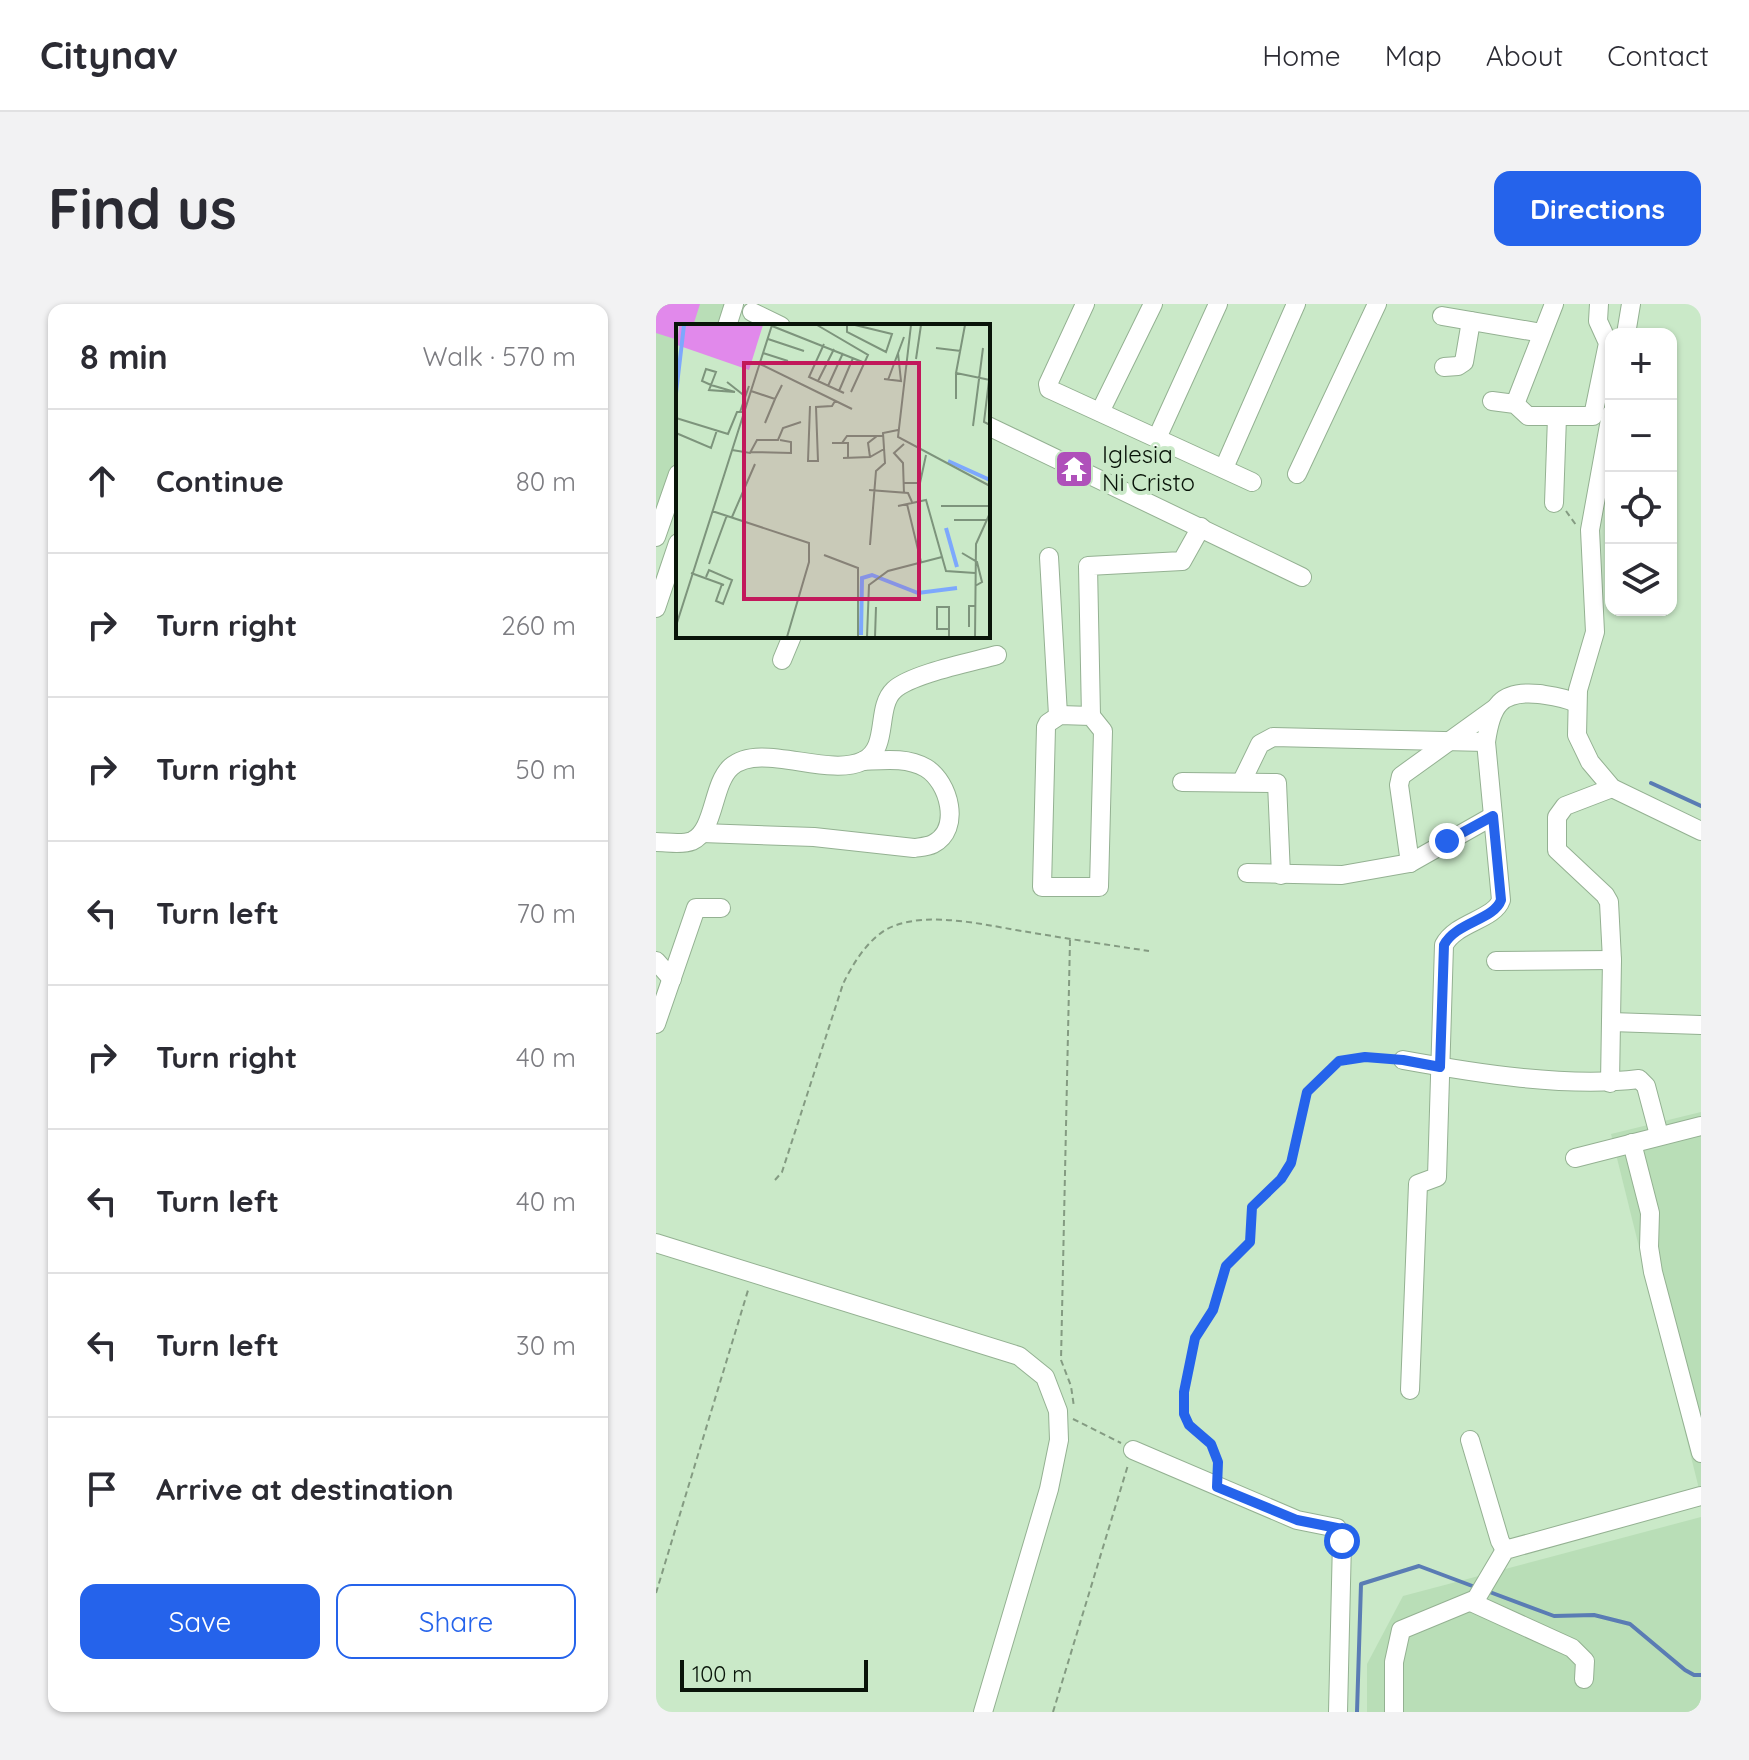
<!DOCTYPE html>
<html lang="en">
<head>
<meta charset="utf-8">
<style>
	:root { --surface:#fff; --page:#f2f2f3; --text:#2b2b33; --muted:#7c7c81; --line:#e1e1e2; --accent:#2563eb }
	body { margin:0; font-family:Quicksand,sans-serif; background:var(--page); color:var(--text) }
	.controls { position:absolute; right:24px; top:24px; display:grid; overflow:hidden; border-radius:16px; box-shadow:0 2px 6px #0004 }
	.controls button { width:72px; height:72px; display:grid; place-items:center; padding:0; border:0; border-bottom:2px solid var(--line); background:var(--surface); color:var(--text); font:40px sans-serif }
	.scale { position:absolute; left:24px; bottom:20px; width:188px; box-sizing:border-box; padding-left:8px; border:4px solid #091409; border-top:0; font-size:22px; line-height:28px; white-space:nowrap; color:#091409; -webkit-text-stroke:6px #cae9c8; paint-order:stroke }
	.stop { position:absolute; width:24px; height:24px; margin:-18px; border:6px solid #2563eb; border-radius:50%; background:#fff }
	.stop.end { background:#2563eb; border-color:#fff; box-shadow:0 2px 8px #0008 }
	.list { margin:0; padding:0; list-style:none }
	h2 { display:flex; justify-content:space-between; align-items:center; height:104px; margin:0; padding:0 32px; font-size:34px }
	h2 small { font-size:26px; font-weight:400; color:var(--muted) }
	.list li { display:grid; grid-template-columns:52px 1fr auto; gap:24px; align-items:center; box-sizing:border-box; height:144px; padding:0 32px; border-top:2px solid var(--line) }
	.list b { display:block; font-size:30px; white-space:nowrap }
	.list em { font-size:26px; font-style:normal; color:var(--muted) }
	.actions { display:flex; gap:16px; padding:24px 32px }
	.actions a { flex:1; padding:18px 0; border:2px solid var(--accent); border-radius:16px; text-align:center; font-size:28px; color:var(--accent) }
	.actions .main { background:var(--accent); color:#fff }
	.icon { flex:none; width:44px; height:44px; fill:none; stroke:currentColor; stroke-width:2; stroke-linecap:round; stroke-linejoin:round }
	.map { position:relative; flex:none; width:1045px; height:1408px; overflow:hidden; border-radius:16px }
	header { display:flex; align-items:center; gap:48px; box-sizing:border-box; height:112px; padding:0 40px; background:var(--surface); border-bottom:2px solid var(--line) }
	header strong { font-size:38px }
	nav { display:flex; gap:44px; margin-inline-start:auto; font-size:28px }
	.intro { display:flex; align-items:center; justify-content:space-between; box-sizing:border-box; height:192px; padding:0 48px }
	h1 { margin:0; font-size:56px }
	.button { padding:20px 36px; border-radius:16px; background:var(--accent); color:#fff; font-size:28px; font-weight:700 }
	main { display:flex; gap:48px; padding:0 48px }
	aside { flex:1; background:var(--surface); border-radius:16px; box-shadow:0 2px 6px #0004 }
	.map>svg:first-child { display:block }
	.built { fill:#b9deb7 }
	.green { fill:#e189eb }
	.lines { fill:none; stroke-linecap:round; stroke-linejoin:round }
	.stream { stroke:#5a7cb4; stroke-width:4 }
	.minor-casing { stroke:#94b192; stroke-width:20 }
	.path { stroke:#849b82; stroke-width:2; stroke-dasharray:6 4; stroke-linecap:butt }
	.minor { stroke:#fff; stroke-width:18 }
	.route { stroke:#2563eb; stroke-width:10 }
	.labels { text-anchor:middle; stroke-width:8; stroke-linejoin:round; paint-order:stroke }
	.poi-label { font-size:24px; fill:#091409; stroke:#cae9c8; text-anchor:start }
	.inset-river { fill:none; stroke:#7da8fd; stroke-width:4 }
	.inset-road { fill:none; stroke:#7d947c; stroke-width:2 }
	.view { fill:#c2185b; fill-opacity:0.15; stroke:#c2185b; stroke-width:4 }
	.inset-edge { fill:none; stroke:#091409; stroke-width:4 }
</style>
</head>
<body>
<header>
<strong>Citynav</strong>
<nav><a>Home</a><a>Map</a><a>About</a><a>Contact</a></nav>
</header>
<div class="intro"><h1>Find us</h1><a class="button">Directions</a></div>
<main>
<aside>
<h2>8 min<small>Walk · 570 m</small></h2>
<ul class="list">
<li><svg class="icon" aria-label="ahead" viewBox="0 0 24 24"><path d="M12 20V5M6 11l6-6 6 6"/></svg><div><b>Continue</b></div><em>80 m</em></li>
<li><svg class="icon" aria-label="right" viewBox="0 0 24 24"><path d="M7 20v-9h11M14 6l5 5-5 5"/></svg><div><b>Turn right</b></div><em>260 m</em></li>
<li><svg class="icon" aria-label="right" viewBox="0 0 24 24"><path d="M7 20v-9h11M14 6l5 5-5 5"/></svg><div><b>Turn right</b></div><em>50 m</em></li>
<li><svg class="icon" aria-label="left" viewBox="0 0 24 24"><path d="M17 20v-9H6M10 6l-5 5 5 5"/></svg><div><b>Turn left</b></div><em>70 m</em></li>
<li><svg class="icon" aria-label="right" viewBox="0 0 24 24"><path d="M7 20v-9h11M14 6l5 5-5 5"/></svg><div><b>Turn right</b></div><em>40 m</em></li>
<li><svg class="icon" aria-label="left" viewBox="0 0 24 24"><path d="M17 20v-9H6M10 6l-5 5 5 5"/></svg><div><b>Turn left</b></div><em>40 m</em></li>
<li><svg class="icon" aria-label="left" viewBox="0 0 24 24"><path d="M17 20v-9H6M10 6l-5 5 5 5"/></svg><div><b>Turn left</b></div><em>30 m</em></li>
<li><svg class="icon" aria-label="arrive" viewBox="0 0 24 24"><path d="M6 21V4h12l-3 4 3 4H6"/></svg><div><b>Arrive at destination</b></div></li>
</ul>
<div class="actions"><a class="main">Save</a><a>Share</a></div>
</aside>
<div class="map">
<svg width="1045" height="1408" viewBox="0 0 1045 1408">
	<rect width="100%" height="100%" fill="#cae9c8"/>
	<!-- built -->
	<g class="built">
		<path d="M0 0H71L64 22H22V149L0 219Z"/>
		<path d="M1045 808V1193L955 830Z"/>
		<path d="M1045 1213V1408H711V1360L747 1292Z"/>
	</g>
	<!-- green -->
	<path class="green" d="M0 0H44L37 22H22V36L0 29Z"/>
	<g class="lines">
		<!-- stream -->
		<g class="stream">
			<path d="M995 479 1045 502"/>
			<path d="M831 1287 898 1312 938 1311 974 1320 1029 1366 1038 1371H1045"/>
			<path d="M701 1408 705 1280 763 1262 819 1283"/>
		</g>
		<defs>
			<g id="minor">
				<path d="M429 0 392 80 393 85 596 178"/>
				<path d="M96 8 125 22"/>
				<path d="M786 12 886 29"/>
				<path d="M71 22 78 0"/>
				<path d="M970 30 975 0"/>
				<path d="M788 63 802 62 808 58 815 17"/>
				<path d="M836 97 859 100 872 112H937L952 39 942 17 943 0"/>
				<path d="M859 100 898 0"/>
				<path d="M444 108 497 0"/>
				<path d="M955 110 934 226 939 328 922 386 921 431 934 458 956 484 1045 527"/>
				<path d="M332 122 646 273"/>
				<path d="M501 134 562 0"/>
				<path d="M568 164 640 0"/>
				<path d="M641 170 721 0"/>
				<path d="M898 199 901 113"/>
				<path d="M0 233 22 170"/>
				<path d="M393 253 402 411"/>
				<path d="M0 304 22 239"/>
				<path d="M126 356 136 332"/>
				<path d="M404 411 435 412 447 427 443 583H386L390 423 392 419Z"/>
				<path d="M435 412 432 262 526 257 545 223"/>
				<path d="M586 477 604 440 617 433 830 438"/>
				<path d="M526 478 621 479 625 571"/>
				<path d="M46 529 158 533 258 544C264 543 271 543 277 540 306 525 293 478 270 464 251 453 228 456 207 457"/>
				<path d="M0 538C11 538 26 541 36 537 59 527 56 480 75 463 104 437 171 474 207 457 234 444 219 404 238 386 255 370 316 358 341 351"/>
				<path d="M754 559 743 481 745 472 838 405"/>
				<path d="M591 569 686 571 754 559 837 512"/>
				<path d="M0 657 16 675"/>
				<path d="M840 657 956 656"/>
				<path d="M955 718 1045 721"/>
				<path d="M0 720 40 604H65"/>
				<path d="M747 756C819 769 910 784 983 775L990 782 1003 831"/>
				<path d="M954 779 956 656 953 598 949 591 901 546V513L909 502 956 484"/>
				<path d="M976 839 994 909 993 943 997 968 1045 1149"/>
				<path d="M919 854 1045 822"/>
				<path d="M0 939 363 1052 389 1073 402 1107 403 1136 393 1185 327 1408"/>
				<path d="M754 1086 762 880 781 873 788 641C800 618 838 616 845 596L830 438C835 402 844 386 883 390 896 392 908 393 920 399"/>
				<path d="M814 1136 844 1237 849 1246"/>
				<path d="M477 1146 641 1216 681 1224 686 1237 682 1408"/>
				<path d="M815 1298 916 1344 929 1357 928 1375"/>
				<path d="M738 1408V1358L745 1326 820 1295 849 1246 1045 1192"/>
			</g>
		</defs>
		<!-- minor casing -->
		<use href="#minor" class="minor-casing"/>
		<!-- path -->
		<g class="path">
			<path d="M910 207 920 221"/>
			<path d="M414 636 405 1056 415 1082 418 1103"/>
			<path d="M119 876 126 868 187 680C197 659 215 630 238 622 276 607 333 622 372 628 413 635 453 641 493 647"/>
			<path d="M417 1115 465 1139"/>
			<path d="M562 1166V1158L555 1140 533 1121 528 1110V1088L539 1034 557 1006 570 962 594 938 596 903 625 875 635 859 651 788 683 757 709 753 730 754"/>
			<path d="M0 1289 93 983"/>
			<path d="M397 1408 472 1161"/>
		</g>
		<!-- minor -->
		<use href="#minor" class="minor"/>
	</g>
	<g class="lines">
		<!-- route -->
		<path class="route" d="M686 1237 681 1224 641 1216 561 1183 562 1158 555 1140 533 1121 528 1110V1088L539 1034 557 1006 570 962 594 938 596 903 625 875 635 859 651 788 683 757 709 753 747 756 784 763 788 641C800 618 838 616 845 596L837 512 791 537"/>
	</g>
	<!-- icons -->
	<defs>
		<symbol id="temple-square" viewBox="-11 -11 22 22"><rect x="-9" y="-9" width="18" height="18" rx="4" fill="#af50ba" stroke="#cae9c8"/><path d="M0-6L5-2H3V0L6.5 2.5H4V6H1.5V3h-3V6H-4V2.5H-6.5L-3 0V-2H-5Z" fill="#fff"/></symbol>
	</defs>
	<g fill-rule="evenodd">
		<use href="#temple-square" x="396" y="143" width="44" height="44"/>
	</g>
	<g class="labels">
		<!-- poi labels -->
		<g class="poi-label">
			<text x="446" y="159">Iglesia<tspan x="446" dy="28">Ni Cristo</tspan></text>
		</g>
	</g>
	<!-- overview -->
	<g transform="translate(20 20)">
		<rect width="314" height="314" fill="#cae9c8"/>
		<path d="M3 1H87L73 46 1 21Z" fill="#e189eb"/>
		<path class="inset-river" d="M0 69 8 1M272 137 314 156M270 204 281 243M185 311 186 254 196 251 242 269 281 264"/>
		<path class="inset-road" d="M141 1 192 31 175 68M171 1V8L210 28 216 10 179 1M235 1 222 113 314 162M289 1 280 49 314 56M96 2 189 39M92 15 128 27M148 20 133 53 168 69M260 24 285 27M87 29 112 37M240 35 245 1M84 40 176 85M314 48 308 98 314 101M208 55 225 57 222 29M212 56 228 13M142 57 158 25M51 58 70 73M152 62 167 29M75 67 99 75 106 61M163 67 177 34M59 68 33 66 35 61 40 48 30 45 26 57 35 61 59 68M280 75V49M134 82 132 137H142L140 83 156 82 159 77M64 88 73 62M0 94 52 110 61 88H67M89 99 99 75M297 102 307 24M0 109 35 124 41 106M156 119H172V135M166 119 171 112H207M56 126 74 129 81 116H102L107 104 125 98M75 128 115 129V118L104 116M194 133 192 119 201 112M167 134 194 133 208 125M228 159H244L250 131M193 166 232 169 236 178M228 170 227 139 218 129 228 120M231 180 245 238M222 182 250 176 270 247 299 249M265 182H314M36 187 133 219V238L111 313M56 193 79 140M278 196H311M194 221 200 147 209 139 207 109 222 106M286 229 301 238 306 258 299 262M148 231 182 244V313M33 240 51 191M15 249 48 261M30 253 33 246 56 256 47 280 40 277 46 260M0 302 96 1M293 303V282H299M191 313 193 261 212 247 266 233M199 313 200 283M273 313V283H261V305H273M299 313 300 220 314 189"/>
		<path class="view" d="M68 39H243V275H68Z"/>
		<rect width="314" height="314" class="inset-edge"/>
	</g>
</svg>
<div class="controls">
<button>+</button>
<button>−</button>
<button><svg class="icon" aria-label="locate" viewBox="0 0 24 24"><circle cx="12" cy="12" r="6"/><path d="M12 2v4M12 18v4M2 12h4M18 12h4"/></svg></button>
<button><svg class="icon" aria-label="layers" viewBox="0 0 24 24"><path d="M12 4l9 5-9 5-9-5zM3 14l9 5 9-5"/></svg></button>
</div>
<div class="scale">100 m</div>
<div class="stop" style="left:686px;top:1237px"></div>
<div class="stop end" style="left:791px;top:537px"></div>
</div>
</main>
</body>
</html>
